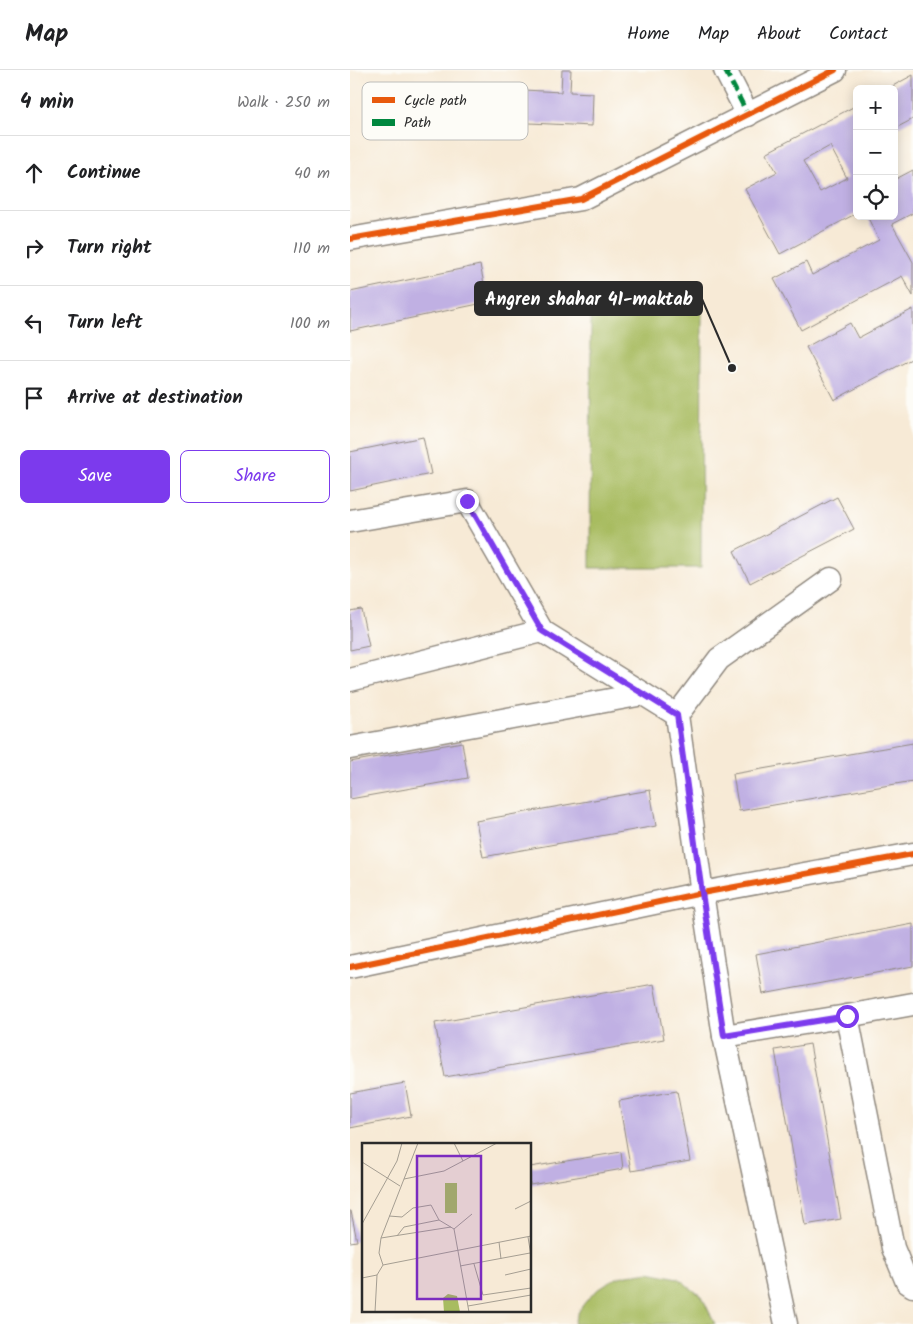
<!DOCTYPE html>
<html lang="en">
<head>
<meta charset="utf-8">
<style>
	:root { --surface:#fff; --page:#f6f6f6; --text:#202124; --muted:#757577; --line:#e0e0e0; --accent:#7c3aed }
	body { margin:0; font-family:Kalam,sans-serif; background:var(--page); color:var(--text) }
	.controls { position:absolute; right:15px; top:15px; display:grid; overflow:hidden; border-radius:8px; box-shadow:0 2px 12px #0003 }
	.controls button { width:45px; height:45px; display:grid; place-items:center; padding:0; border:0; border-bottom:1px solid var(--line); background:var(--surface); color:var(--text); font:25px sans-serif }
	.stop { position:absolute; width:15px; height:15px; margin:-11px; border:4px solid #7c3aed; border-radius:50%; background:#fff }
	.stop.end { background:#7c3aed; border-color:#fff; box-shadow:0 1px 5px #0008 }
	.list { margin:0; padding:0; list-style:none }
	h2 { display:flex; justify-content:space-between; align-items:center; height:65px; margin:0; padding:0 20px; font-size:21px }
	h2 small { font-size:16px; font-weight:400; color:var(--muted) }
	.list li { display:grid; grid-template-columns:32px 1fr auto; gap:15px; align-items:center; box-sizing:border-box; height:75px; padding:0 20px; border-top:1px solid var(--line) }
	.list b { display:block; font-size:19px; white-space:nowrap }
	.list em { font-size:16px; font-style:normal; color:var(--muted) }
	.actions { display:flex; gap:10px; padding:15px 20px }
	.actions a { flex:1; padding:11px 0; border:1px solid var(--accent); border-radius:8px; text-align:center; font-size:18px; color:var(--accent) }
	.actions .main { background:var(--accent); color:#fff }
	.icon { flex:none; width:28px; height:28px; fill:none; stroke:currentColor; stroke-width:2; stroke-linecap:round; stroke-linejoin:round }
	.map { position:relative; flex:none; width:563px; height:1254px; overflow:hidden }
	header { display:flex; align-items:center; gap:30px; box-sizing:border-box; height:70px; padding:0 25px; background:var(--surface); border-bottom:1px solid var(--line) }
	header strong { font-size:24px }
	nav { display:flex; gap:28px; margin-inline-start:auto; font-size:18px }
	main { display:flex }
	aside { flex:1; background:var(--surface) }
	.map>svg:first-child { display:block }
	.green { fill:#a8bc60; stroke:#6a7446 }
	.building { fill:#c0b0e3; fill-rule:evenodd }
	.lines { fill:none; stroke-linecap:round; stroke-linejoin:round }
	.minor-casing { stroke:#918a80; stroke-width:25 }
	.minor { stroke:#fff; stroke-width:22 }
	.quiet { stroke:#00873e; stroke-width:5; stroke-dasharray:10 5; stroke-linecap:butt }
	.cycleway-casing { stroke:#fdfcf7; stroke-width:9 }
	.cycleway { stroke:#e8590c; stroke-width:6 }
	.route { stroke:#7c3aed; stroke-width:6 }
	.inset-road { fill:none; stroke:#a59e92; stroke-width:1 }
	.view { fill:#7b2cbf; fill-opacity:0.15; stroke:#7b2cbf; stroke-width:2.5 }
	.inset-edge { fill:none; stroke:#2b2b2b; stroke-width:2.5 }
	.key { fill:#fdfcf7; stroke:#bebdba; stroke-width:1 }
	.key-label { font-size:14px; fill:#2b2b2b }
	.leader { fill:none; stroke:#2b2b2b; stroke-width:2 }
	.callout-dot { fill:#2b2b2b; stroke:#fdfcf7; stroke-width:2 }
	.callout { fill:#2b2b2b; stroke:#2b2b2b; stroke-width:2 }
	.callout-label { font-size:18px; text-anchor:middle; font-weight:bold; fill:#fff }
</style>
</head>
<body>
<header>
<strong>Map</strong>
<nav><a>Home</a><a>Map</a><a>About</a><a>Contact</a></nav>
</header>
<main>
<aside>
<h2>4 min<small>Walk · 250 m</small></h2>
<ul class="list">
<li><svg class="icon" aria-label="ahead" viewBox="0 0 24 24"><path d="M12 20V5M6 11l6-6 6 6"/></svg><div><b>Continue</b></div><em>40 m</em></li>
<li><svg class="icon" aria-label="right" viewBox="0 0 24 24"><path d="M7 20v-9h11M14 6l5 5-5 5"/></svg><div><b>Turn right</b></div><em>110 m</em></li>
<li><svg class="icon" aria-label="left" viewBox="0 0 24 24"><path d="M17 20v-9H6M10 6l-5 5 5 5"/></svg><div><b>Turn left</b></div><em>100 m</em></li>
<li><svg class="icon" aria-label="arrive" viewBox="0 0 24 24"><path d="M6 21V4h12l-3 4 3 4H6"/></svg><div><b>Arrive at destination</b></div></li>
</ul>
<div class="actions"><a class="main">Save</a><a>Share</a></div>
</aside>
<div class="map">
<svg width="563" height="1254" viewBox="0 0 563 1254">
	<rect width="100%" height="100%" fill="#fdfcf7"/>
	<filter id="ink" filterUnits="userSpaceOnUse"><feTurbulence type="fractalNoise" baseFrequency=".02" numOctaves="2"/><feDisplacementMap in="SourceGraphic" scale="10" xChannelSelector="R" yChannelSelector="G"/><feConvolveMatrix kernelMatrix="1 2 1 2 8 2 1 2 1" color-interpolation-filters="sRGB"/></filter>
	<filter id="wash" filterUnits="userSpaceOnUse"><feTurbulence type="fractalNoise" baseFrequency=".0096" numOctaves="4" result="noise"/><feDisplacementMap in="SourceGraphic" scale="20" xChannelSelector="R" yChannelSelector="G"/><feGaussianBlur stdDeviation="1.12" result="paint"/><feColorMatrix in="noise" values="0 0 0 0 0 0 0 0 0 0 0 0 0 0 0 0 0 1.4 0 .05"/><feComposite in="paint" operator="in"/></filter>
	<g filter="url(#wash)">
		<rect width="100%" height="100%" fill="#f7ead6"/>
		<!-- green -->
		<g class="green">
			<path d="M241 241H352L351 498H240Z"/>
			<path d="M299 1202 328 1208 352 1227 365 1254H224C228 1235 249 1215 267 1208 276 1204 289 1204 299 1202Z"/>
		</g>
		<g id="blocks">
			<!-- building -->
			<g class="building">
				<path d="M212 0H221L220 22 243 23 242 56 117 50 118 17 211 22Z"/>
				<path d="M563 5V49L544 59V19H537Z"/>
				<path d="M507 35V143L430 184 395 119 427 102 416 83ZM480 76 497 108 470 122 453 91Z"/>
				<path d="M563 100V143L542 154 563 192V226L552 206 451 260 424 209 456 192 462 205 529 170 517 146H544V110Z"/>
				<path d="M130 195 138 232 0 261V222Z"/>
				<path d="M563 239V288L484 330 456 277 500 253 508 268Z"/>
				<path d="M73 367 81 404 0 421V382Z"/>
				<path d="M487 427 504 459 400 513 384 481Z"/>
				<path d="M11 539 19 576 0 580V541Z"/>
				<path d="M112 672 118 708 0 729V692Z"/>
				<path d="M563 673V711L389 741 383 704Z"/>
				<path d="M300 720 306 756 133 787 126 751Z"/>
				<path d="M563 854V896L413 924 406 884Z"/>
				<path d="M304 914 314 969 95 1007 85 953Z"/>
				<path d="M460 974 491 1149 455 1155 425 980Z"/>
				<path d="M55 1013 61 1046 0 1058V1023Z"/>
				<path d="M327 1021 340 1091 281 1101 269 1031Z"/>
				<path d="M271 1082 273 1099 180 1115V1097Z"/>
				<path d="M0 1141H1L7 1171 0 1172Z"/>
			</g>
		</g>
	</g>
	<g filter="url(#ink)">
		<use href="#blocks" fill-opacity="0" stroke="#918a80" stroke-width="1"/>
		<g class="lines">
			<defs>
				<g id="minor">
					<path d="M375 0 398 45"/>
					<path d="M0 169 231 129 485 0"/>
					<path d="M0 451 117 431 192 561 327 645"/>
					<path d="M0 610 192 561"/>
					<path d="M0 678 293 624"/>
					<path d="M0 897 352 823 563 784"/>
					<path d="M497 946 543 1178 557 1212 563 1216"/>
					<path d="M374 966 497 946 563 934"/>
					<path d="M436 1254 374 966 352 823 327 645 369 589 481 509"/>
				</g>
			</defs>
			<!-- minor casing -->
			<use href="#minor" class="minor-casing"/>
			<!-- minor -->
			<use href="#minor" class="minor"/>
			<!-- quiet -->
			<path class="quiet" d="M375 0 398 45"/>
			<defs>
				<g id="cycleway">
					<path d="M0 169 231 129 485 0"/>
					<path d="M0 897 352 823 563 784"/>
				</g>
			</defs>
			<!-- cycleway casing -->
			<use href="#cycleway" class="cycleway-casing"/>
			<!-- cycleway -->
			<use href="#cycleway" class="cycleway"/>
		</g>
	</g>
	<g class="lines" filter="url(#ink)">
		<!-- route -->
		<path class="route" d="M117 431 192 561 327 645 352 823 374 966 497 946"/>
	</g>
	<!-- overview -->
	<g transform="translate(12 1073)">
		<rect width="169" height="169" fill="#f7ead6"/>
		<path d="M83 40H95V70H83ZM86 151 95 153 98 169H82L81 155Z" fill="#a8bc60"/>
		<path class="inset-road" d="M92 0 101 18M0 19 38 43M42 36 82 28 135 0M153 66 169 58M27 73 40 74 51 65 69 62 77 77 92 86M0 81 35 18 40 0M35 93 42 84 77 77M166 94 169 113M19 95 89 84M137 99 139 116M112 121 121 152 169 145M21 122 17 110 19 95 56 0M98 123 168 110M143 132 169 126M0 135 15 132M106 163 169 152M13 169 15 132 21 122 169 93M107 169 92 86 110 71"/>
		<path class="view" d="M55 13H119V156H55Z"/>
		<rect width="169" height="169" class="inset-edge"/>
	</g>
	<!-- legend -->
	<rect x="12" y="12" width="166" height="58" rx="8" class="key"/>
	<rect x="22" y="27" width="23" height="6" fill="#e8590c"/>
	<rect x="22" y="49" width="23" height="7" fill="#00873e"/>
	<g class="key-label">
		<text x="54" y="35">Cycle path</text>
		<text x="54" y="57">Path</text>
	</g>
	<!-- callouts -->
	<path class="leader" d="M382 298L352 229"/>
	<circle class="callout-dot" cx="382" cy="298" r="5"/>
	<rect class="callout" x="125" y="212" width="227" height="33" rx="5"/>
	<g class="callout-label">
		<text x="239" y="235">Angren shahar 41-maktab</text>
	</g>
</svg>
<div class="controls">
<button>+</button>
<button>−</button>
<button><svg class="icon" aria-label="locate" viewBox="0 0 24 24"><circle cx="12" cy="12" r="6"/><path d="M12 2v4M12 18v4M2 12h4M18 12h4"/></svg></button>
</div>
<div class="stop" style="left:497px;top:946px"></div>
<div class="stop end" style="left:117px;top:431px"></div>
</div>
</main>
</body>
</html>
